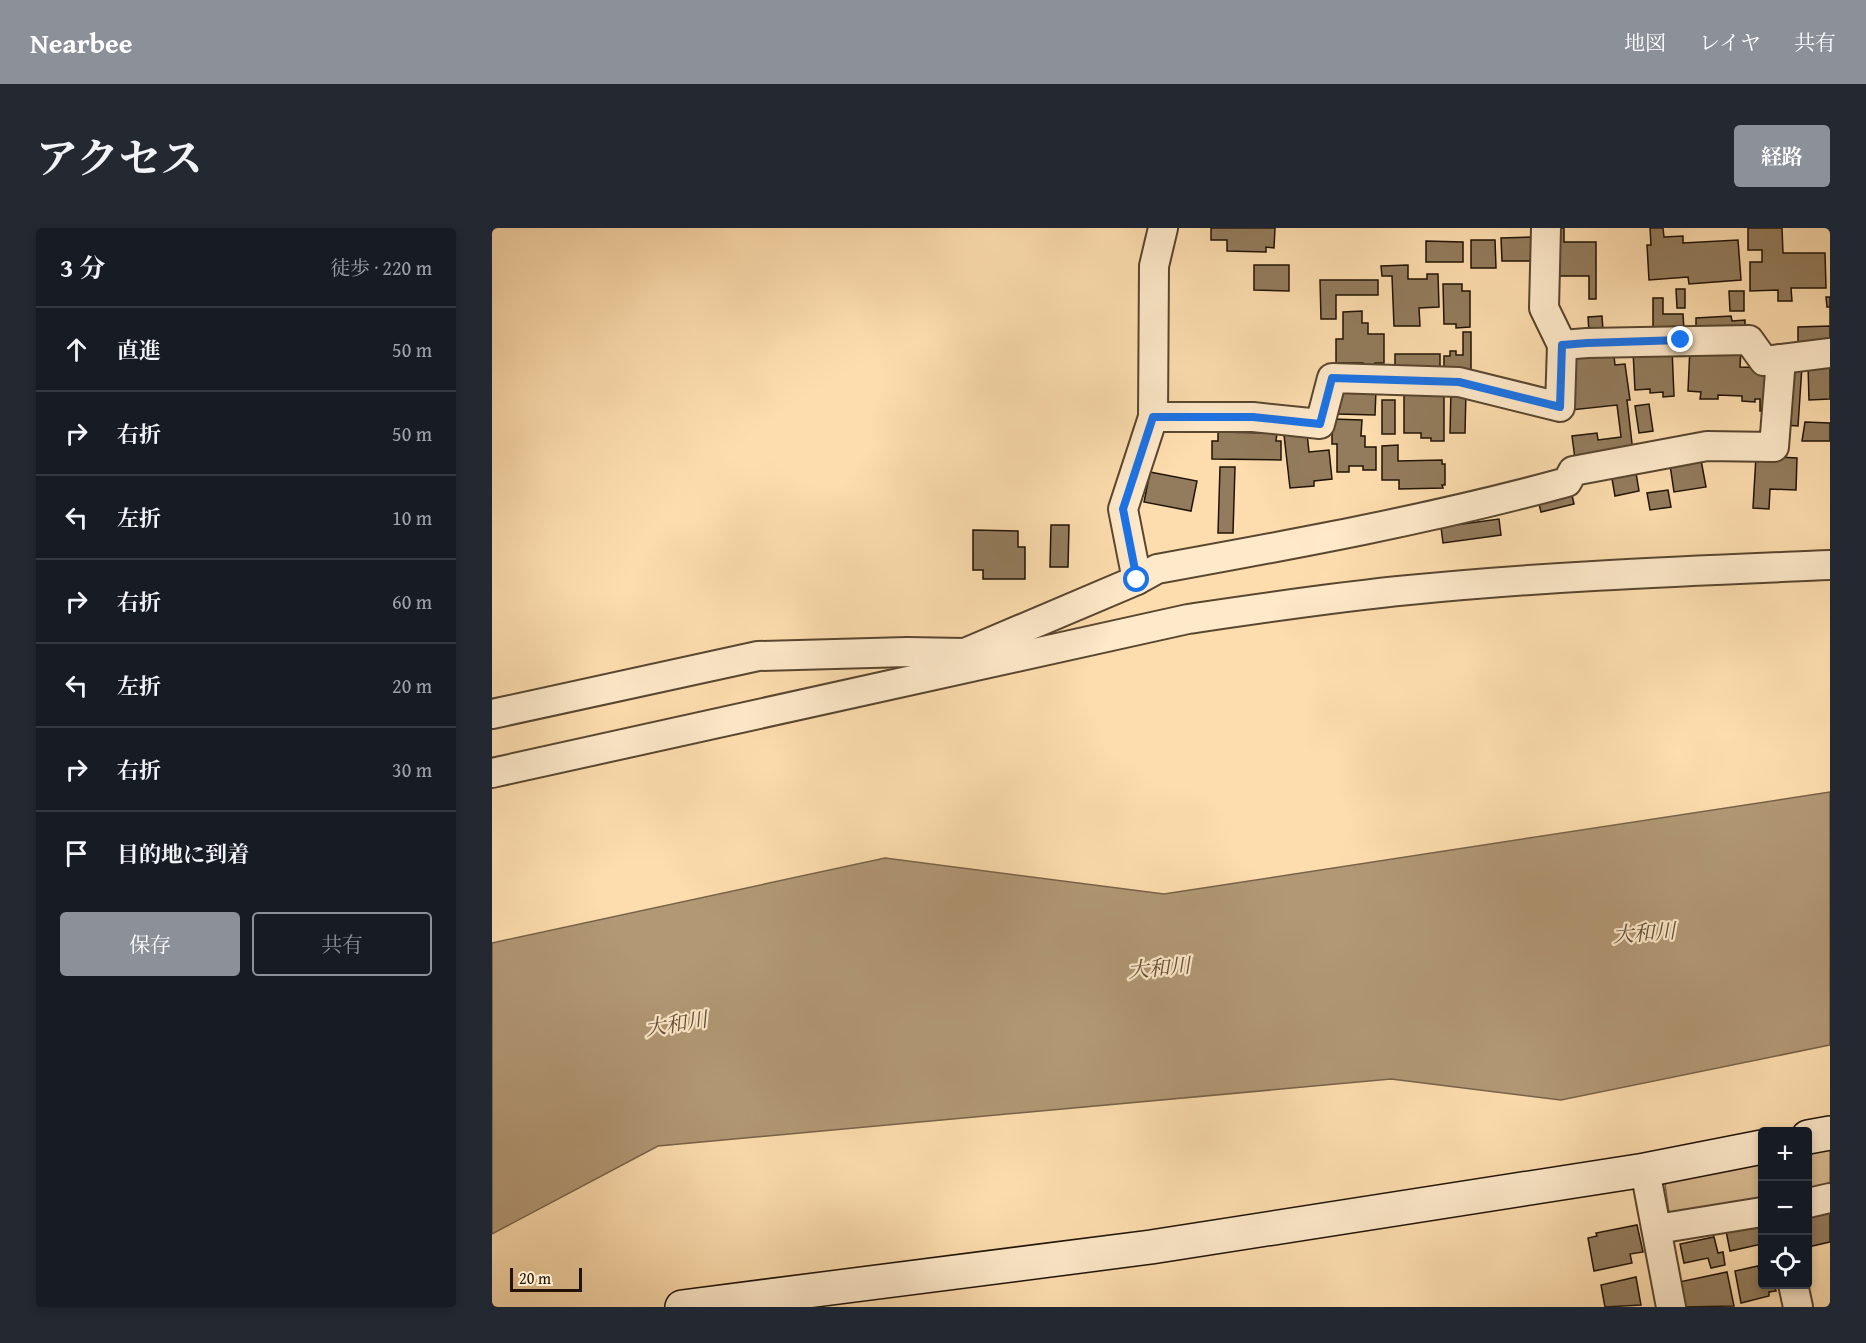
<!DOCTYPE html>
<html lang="ja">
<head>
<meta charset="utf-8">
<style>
	:root { --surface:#171b24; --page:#242831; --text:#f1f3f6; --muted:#9ea1a6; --line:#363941; --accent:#8c9099 }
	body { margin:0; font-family:"Gentium Book Plus","Noto Serif JP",serif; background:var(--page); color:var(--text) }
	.controls { position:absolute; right:18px; bottom:18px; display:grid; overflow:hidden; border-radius:6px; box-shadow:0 3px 9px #0003 }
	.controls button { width:54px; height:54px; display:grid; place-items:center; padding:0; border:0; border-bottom:2px solid var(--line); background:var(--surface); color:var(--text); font:30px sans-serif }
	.scale { position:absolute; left:18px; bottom:15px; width:72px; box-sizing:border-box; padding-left:6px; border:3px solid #211305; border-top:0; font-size:16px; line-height:21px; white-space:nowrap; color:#211305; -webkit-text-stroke:4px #fee9ca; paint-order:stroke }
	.stop { position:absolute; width:18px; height:18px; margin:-14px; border:4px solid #1a73e8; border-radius:50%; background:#fff }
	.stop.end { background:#1a73e8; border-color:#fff; box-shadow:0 2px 6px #0008 }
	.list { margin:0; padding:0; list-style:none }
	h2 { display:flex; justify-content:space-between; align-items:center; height:78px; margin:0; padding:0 24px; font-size:26px }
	h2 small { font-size:20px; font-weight:400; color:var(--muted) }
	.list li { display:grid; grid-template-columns:39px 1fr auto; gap:18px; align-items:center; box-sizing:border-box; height:84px; padding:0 24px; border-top:2px solid var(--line) }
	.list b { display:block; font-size:22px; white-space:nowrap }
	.list em { font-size:20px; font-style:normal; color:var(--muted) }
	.actions { display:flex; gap:12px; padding:18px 24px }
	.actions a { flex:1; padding:14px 0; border:2px solid var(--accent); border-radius:6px; text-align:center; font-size:21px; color:var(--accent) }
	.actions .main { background:var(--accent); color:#fff }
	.icon { flex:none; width:33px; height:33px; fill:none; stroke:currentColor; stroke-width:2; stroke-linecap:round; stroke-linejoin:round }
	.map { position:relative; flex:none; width:1338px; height:1079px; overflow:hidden; border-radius:6px }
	header { display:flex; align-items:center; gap:36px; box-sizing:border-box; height:84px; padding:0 30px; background:var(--accent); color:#fff }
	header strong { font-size:28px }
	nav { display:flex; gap:33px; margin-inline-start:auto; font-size:21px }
	.intro { display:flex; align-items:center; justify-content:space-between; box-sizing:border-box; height:144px; padding:0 36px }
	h1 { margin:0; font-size:42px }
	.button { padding:15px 27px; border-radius:6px; background:var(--accent); color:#fff; font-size:21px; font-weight:700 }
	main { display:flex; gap:36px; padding:0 36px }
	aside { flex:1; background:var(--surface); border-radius:6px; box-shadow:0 3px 9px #0003 }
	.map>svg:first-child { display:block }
	.green { fill:#d8bb91; stroke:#7c674b; stroke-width:1.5 }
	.water { fill:#b29875; stroke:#786348; stroke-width:1.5 }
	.building { fill:#937c5d; stroke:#211305; stroke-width:1.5 }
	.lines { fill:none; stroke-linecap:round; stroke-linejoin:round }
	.street-casing { stroke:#58462f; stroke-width:32 }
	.secondary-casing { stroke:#211305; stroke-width:36 }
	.street { stroke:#fee9ca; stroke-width:28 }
	.secondary { stroke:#fee9ca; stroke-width:33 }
	.route { stroke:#1a73e8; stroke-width:8 }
	.labels { text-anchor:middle; stroke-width:4.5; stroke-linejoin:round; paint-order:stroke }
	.water-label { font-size:21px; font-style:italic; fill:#624f37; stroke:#fee9ca }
</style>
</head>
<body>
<header>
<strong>Nearbee</strong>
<nav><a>地図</a><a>レイヤ</a><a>共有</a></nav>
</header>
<div class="intro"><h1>アクセス</h1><a class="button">経路</a></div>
<main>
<aside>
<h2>3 分<small>徒歩 · 220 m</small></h2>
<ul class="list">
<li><svg class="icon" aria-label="ahead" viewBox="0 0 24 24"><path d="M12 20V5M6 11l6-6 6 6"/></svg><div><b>直進</b></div><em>50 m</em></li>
<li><svg class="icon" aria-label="right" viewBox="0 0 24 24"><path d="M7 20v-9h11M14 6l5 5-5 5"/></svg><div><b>右折</b></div><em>50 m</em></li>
<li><svg class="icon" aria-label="left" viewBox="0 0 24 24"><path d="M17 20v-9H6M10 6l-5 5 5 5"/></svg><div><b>左折</b></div><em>10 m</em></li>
<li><svg class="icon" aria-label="right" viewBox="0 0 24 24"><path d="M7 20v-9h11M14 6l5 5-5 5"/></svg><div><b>右折</b></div><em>60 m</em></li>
<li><svg class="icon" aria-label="left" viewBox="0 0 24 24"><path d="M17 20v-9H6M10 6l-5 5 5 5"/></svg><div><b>左折</b></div><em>20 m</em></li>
<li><svg class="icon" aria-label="right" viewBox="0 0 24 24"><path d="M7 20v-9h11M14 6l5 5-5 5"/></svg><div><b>右折</b></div><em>30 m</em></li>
<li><svg class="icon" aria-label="arrive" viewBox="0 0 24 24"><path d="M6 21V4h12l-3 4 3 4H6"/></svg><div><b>目的地に到着</b></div></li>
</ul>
<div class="actions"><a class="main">保存</a><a>共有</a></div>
</aside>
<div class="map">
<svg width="1338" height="1079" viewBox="0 0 1338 1079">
	<rect width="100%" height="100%" fill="#fdddae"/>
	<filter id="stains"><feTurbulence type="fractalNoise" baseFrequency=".00333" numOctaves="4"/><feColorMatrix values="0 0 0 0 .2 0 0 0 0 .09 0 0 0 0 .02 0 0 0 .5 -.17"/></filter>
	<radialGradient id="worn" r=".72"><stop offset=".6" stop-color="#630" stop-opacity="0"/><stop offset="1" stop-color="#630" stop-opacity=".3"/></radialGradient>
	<!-- green -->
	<g class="green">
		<path d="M1338 918V958L1316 963V922Z"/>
		<path d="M1270 932V972L1178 991 1173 957 1180 950Z"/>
	</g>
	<!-- water -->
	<path class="water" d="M1338 564V817L1069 872 899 851 166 918 0 1006V715L393 630 672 666Z"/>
	<!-- building -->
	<g class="building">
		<path d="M719 0H783L782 20 774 19V24L735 23V12H719Z"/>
		<path d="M1061 0H1072V14H1104V71H1097V48H1061Z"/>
		<path d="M1158 0H1171L1172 9 1191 8V15L1246 12 1249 52 1197 56 1196 49 1157 52 1155 17H1159Z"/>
		<path d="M1256 0H1290L1291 25H1333L1334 60H1299L1300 73H1286V62L1258 63V34H1270V22H1256Z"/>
		<path d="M1044 9 1041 33H1010L1009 10Z"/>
		<path d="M979 12H1003L1004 40H979Z"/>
		<path d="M934 13 971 14V34H934Z"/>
		<path d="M762 37H797V63L762 62Z"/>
		<path d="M916 37V51H935V46H946L947 79 927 80 928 98H902L900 48H890L889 38Z"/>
		<path d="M828 52H886V67H844V91H829Z"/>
		<path d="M951 56H970V63H978V99L964 100V96H952Z"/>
		<path d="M1184 61H1193V80H1185Z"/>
		<path d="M1237 63H1252V83H1238Z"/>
		<path d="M1334 69H1338V97V79H1335Z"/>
		<path d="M1161 70H1171V86H1191L1192 102H1161Z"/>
		<path d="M870 83V95H876V106H892V135H883V140L871 141V135H844V111H851V84Z"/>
		<path d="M1110 88 1111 103 1097 104 1096 89Z"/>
		<path d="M1239 88 1240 93 1253 92V102L1204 104V90Z"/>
		<path d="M1338 98V115H1306V99Z"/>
		<path d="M971 104H979V145H952V128H958V123H964V127H971Z"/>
		<path d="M1198 119 1249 121 1248 139 1279 140 1277 183H1268V171H1263V174L1250 173V168L1226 167V171H1208L1209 164 1196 163Z"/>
		<path d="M1121 120 1123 137 1133 136 1138 172H1135L1141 224 1083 231 1080 208 1105 205 1106 212 1129 209 1125 177 1079 182 1072 126Z"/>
		<path d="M1180 121 1182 168 1171 169V164L1158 165V161L1143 162 1141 123Z"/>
		<rect x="903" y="126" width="45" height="17"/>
		<path d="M1338 136V171L1317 172 1316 137Z"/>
		<path d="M1296 137 1310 138 1306 198 1292 197Z"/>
		<path d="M845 161 884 162 883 187 845 186Z"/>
		<path d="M959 162 974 163 973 205H958Z"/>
		<path d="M912 167H952V213H939V210H929V205H912Z"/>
		<rect x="890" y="172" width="13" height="34"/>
		<path d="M1157 176 1161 203 1147 205 1143 178Z"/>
		<path d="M840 191 870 192 869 208H873V219H884V242H871V238H857V244H845V216H840Z"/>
		<path d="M1313 194 1338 195V213H1310Z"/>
		<path d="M726 204 785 205 784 213H789V232L720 231V213H726Z"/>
		<path d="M815 205 817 224 837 222 840 251 822 253V258L798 260 792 207Z"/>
		<path d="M906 217V233L950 232V236H953V257H950L951 260 907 261V252H890V218Z"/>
		<path d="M1264 228 1305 230 1304 262 1278 261 1277 281 1261 280Z"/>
		<path d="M1209 232 1214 259 1182 264 1178 237Z"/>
		<path d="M728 239H743L741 305H726Z"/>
		<path d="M658 244 705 253 699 283 652 274Z"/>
		<path d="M1119 245H1144L1147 263 1123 268Z"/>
		<path d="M1176 262 1179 279 1158 282 1155 265Z"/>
		<path d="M1079 263 1082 276 1049 284 1046 272Z"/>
		<path d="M1007 291 1009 307 951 315 949 299Z"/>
		<path d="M559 297H577L576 339H558Z"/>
		<path d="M481 302 526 303V319H533V351H491V342H481Z"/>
		<path d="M1316 982 1338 984V1014L1316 1019Z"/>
		<path d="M1270 995V1016L1238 1023 1234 1003Z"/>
		<path d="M1145 997 1151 1024 1138 1026 1140 1035 1102 1043 1096 1010 1105 1008 1104 1005Z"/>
		<path d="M1222 1009 1226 1025 1231 1024 1233 1037 1219 1040 1216 1030 1192 1035 1188 1016Z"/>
		<path d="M1266 1038 1267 1042H1270V1056H1282L1284 1063 1277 1064V1068L1249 1075 1243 1043Z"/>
		<path d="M1235 1044 1242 1078 1192 1079 1187 1054Z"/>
		<path d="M1144 1049 1149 1077 1113 1079 1109 1057Z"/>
	</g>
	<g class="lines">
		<defs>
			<g id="street">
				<path d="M1070 117 1095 115 1257 112 1272 133 1338 125"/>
				<path d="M661 189H761L828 196 840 150 967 154 1068 179 1070 117 1052 80 1054 0"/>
				<path d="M645 352 665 341C803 316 940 291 1075 254L1081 243 1215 218 1282 219 1289 131"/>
				<path d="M0 486 266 428 415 424 473 425 645 352 631 281 661 189 662 38 671 0"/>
				<path d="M0 545 696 391C770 380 843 369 917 362 1057 348 1198 343 1338 337"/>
				<path d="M1153 942 1179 1079"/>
				<path d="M1316 975 1338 970"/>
				<path d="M1165 1001 1270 984"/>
				<path d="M1301 1056 1306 1079"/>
			</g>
			<g id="secondary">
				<path d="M1316 909 1338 905"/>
				<path d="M190 1079 659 1019 1153 942 1270 919"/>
			</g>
		</defs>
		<!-- street casing -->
		<use href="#street" class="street-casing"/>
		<!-- secondary casing -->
		<use href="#secondary" class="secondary-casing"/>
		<!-- street -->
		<use href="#street" class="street"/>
		<!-- secondary -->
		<use href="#secondary" class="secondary"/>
	</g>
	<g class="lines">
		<!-- route -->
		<path class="route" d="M645 352 631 281 661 189H761L828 196 840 150 967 154 1068 179 1070 117 1095 115 1189 112"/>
	</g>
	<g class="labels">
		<!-- water labels -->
		<g class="water-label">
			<text transform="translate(1152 705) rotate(-4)" y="7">大和川</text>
			<text transform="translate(667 740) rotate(-5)" y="7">大和川</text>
			<text transform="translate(184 796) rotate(-9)" y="7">大和川</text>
		</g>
	</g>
	<rect width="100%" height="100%" filter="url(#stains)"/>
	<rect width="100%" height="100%" fill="url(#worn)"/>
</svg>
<div class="controls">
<button>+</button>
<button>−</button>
<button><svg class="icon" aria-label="locate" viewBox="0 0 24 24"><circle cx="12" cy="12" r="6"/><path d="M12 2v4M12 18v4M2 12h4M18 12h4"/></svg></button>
</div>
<div class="scale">20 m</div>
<div class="stop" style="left:645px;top:352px"></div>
<div class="stop end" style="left:1189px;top:112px"></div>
</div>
</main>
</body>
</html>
